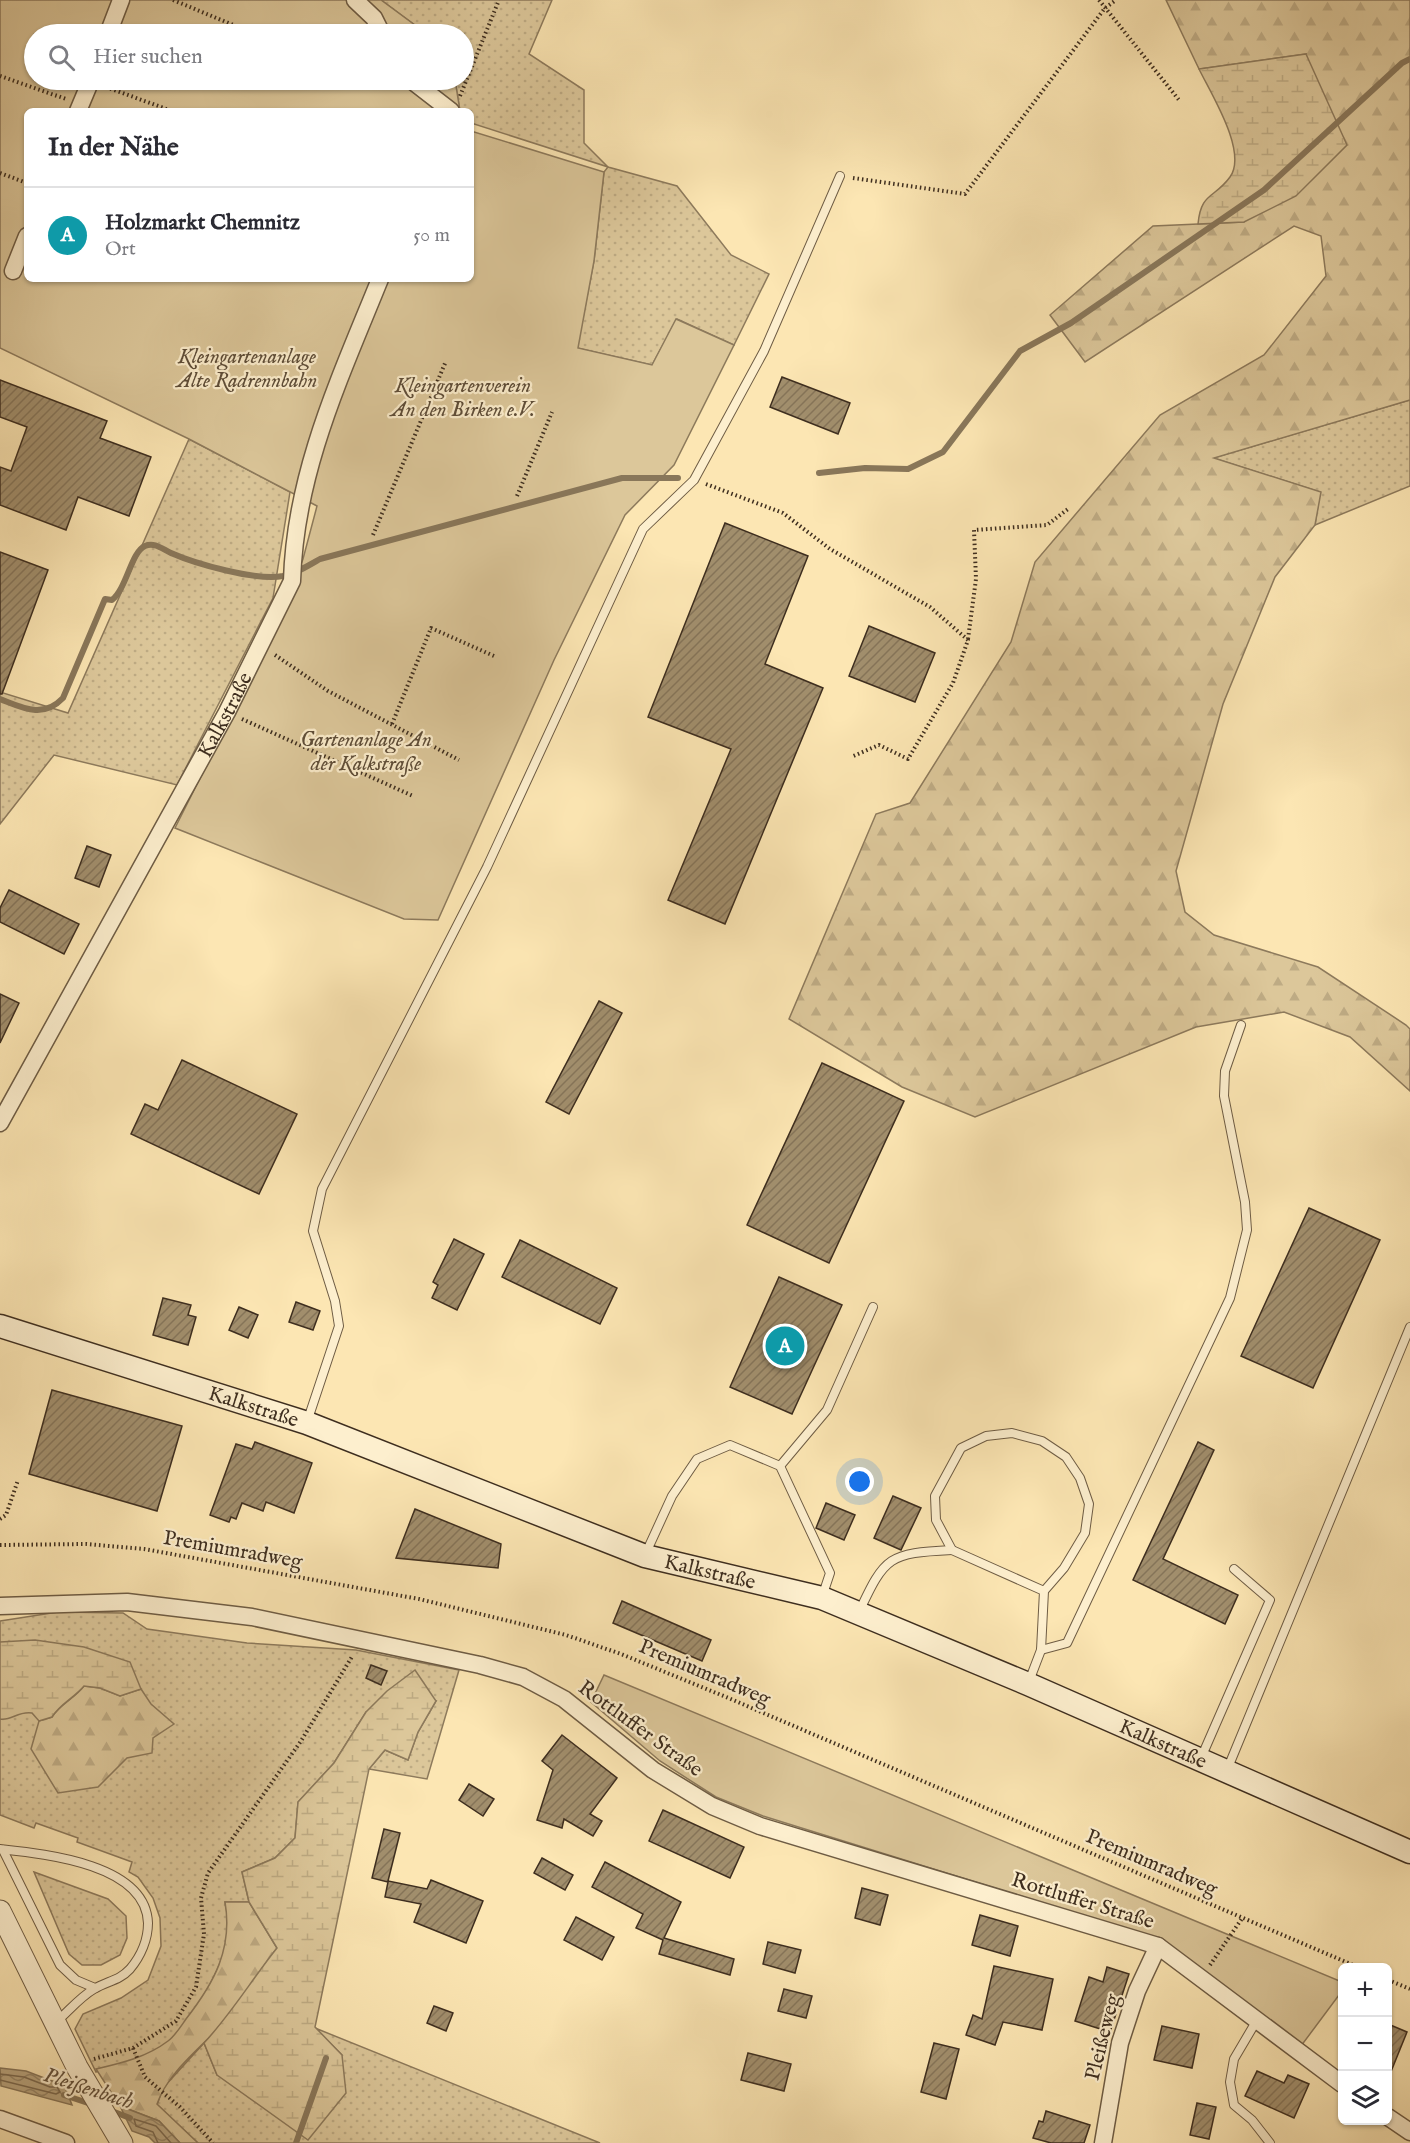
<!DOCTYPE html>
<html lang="de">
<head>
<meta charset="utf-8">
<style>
	:root { --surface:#fff; --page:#f7f7f7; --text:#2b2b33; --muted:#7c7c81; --line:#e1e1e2; --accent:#111827 }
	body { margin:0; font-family:"IM FELL English",serif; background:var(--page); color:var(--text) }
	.controls { position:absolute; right:18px; bottom:18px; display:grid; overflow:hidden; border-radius:9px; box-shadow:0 2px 4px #0004 }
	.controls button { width:54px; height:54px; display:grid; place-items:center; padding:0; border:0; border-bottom:2px solid var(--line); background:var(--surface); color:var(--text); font:30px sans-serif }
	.you { position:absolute; left:860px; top:1482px; width:21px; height:21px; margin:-15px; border:4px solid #fff; border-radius:50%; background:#1a73e8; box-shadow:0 0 0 9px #1a73e833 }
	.badge { display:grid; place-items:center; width:39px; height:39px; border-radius:50%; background:var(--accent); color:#fff; font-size:20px; font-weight:700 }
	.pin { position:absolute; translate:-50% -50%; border:3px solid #fff; box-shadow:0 2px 6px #0006 }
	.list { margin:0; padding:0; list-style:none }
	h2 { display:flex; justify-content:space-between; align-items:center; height:78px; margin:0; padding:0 24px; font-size:26px }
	h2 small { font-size:20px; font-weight:400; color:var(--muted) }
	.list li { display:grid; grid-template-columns:39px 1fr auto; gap:18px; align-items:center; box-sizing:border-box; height:96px; padding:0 24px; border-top:2px solid var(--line) }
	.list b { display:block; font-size:22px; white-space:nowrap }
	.list p { margin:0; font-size:20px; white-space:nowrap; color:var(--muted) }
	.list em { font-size:20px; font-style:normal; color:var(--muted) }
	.icon { flex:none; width:33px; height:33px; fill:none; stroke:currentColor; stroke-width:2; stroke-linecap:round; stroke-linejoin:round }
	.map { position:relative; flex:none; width:1410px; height:2143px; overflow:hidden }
	.search { position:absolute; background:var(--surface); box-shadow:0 2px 4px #0004; left:24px; top:24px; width:450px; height:66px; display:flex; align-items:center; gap:15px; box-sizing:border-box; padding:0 21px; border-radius:33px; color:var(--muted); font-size:22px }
	.panel { position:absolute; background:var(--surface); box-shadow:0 2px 4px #0004; left:24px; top:108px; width:450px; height:174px; border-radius:9px }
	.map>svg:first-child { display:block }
	.grass { fill:url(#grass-dots); stroke:#8d7a5c; stroke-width:1.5 }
	.forest { fill:url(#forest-firs); stroke:#8d7a5c; stroke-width:1.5 }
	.wetland { fill:url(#wetland-marsh); stroke:#8d7a5c; stroke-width:1.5 }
	.green { fill:#dcc79a; stroke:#8d7a5c; stroke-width:1.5 }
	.water { fill:url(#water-waves); stroke:#89775a; stroke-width:1.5 }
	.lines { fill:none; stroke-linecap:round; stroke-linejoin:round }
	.shore { stroke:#7c6a50; stroke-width:1.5 }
	.stream { stroke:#89775a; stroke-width:6 }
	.building { fill:url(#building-hatch); stroke:#3e2e1f; stroke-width:1.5 }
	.service-casing { stroke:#6e5c44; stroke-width:10 }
	.minor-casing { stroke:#6e5c44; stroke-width:19 }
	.tertiary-casing { stroke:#6e5c44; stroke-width:23 }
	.secondary-casing { stroke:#3e2e1f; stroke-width:25 }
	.path { stroke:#3e2e1f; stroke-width:4; stroke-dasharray:1.5 3; stroke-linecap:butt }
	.service { stroke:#fdefce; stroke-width:8 }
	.minor { stroke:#fdefce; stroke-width:16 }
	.tertiary { stroke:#fdefce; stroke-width:21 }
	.secondary { stroke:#fdefce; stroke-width:22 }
	.labels { text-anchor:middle; stroke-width:4.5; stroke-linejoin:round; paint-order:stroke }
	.park-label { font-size:21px; font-style:italic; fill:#5e4d38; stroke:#fdefce }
	.street-label { font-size:21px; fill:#3e2e1f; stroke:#fdefce }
	.water-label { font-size:22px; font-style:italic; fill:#64523c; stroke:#fdefce }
</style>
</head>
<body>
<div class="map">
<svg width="1410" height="2143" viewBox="0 0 1410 2143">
	<defs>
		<pattern id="grass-dots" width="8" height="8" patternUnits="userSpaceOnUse" patternTransform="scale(1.5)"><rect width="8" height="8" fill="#dcc79a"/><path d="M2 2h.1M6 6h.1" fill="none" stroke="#beab84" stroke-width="1.8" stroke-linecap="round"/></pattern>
		<pattern id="forest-firs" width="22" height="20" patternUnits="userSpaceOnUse" patternTransform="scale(1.5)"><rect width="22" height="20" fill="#dcc79a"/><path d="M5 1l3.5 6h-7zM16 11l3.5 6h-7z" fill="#beab84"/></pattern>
		<pattern id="wetland-marsh" width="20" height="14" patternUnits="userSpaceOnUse" patternTransform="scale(1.5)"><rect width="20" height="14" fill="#dcc79a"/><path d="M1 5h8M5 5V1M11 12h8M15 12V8" fill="none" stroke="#beab84"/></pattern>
		<pattern id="water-waves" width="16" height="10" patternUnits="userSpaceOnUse" patternTransform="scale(1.5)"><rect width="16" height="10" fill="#bba781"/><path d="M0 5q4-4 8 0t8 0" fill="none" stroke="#998869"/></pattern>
		<pattern id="building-hatch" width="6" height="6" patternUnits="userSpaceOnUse" patternTransform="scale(1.5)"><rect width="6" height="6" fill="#a18e6c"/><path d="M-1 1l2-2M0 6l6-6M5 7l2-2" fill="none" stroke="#857458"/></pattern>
	</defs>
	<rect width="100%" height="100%" fill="#fce6b3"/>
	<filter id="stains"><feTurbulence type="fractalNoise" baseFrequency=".00333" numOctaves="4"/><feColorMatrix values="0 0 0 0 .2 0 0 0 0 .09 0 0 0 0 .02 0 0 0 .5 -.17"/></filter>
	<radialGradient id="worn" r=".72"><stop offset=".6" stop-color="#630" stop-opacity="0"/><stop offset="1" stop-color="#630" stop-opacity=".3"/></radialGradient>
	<!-- grass -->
	<g class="grass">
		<path d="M381 0H552L529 54 584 90V143L608 167 677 186 731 255 769 274 734 345 677 319 652 365 577 348 594 261 604 172 608 167 471 123V111H460L455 80H464V34H427Z"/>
		<path d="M1410 400V486L1315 525 1320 492 1213 458Z"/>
		<path d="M189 439 290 492 273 598 177 785 54 755 0 824V692L68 713Z"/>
		<path d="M58 1612 123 1613 147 1629 247 1643 356 1650 459 1670 427 1779 369 1769 385 1750 408 1760 418 1732 436 1701 366 1712 334 1763 298 1802 295 1838 275 1858 242 1872 249 1902H225C226 1910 229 1918 229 1925 229 1959 193 2021 169 2043 150 2059 119 2065 96 2072L75 2029 83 2014 121 1998 148 1980 161 1946 160 1918 153 1898 138 1877 129 1872 132 1862 77 1842 78 1838 36 1823 34 1828 0 1815V1621Z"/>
		<path d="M34 1872 108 1899 126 1916 127 1938 120 1955 101 1965H82L69 1954Z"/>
		<path d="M315 2028 600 2143H198L157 2105 163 2088 204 2043 217 2075 342 2055Z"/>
	</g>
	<!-- forest -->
	<g class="forest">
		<path d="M1166 0H1410V400L1214 458 1321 492 1315 525 1275 577 1223 704 1176 871 1185 912 1214 935 1318 967 1406 1025 1410 1029V1091L1350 1037 1284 1012 1196 1027 975 1117 902 1087 789 1019 876 814 910 803 1011 642 1035 562 1160 415 1264 355 1326 276 1321 236 1294 226 1085 362 1050 315 1153 226 1244 222 1306 54 1199 69Z"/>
		<path d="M84 1686 100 1688 120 1696 141 1689 151 1704 174 1724 153 1738 152 1753 127 1758 98 1787 58 1793 31 1749 39 1721 52 1717C60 1704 74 1699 84 1686Z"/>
		<path d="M225 1902H249L277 1948C260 1969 247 1994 229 2016 206 2045 169 2069 157 2104L198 2143H180L159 2121 120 2106 96 2069C122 2063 147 2057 168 2041 175 2036 181 2026 186 2019 214 1983 233 1949 225 1902Z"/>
	</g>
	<!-- wetland -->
	<g class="wetland">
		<path d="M1306 54 1347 145 1296 196 1244 222 1198 224C1201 192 1214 199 1230 177 1248 152 1211 94 1199 69Z"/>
		<path d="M35 1640 84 1647 130 1662 141 1689 120 1696 100 1688 84 1686C74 1698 60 1704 52 1717L39 1721 32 1713C17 1711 12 1721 0 1719V1642Z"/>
		<path d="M415 1670 436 1701 418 1732 408 1760 385 1750 369 1769 315 2027 342 2055 346 2093 308 2140 217 2075 204 2043C232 2013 252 1979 277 1948L249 1902 242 1872 275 1858 295 1838 298 1802 334 1763 366 1712 387 1691Z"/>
	</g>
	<!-- green -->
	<g class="green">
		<path d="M0 0H381L427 34H34V80H455L460 111H27V279H471V131L604 172 594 261 578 348 652 365 676 319 734 345 674 465 625 515 554 660 438 920 404 919 175 828 278 623 303 559 317 506 189 439 0 348Z"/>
		<path d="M604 1675 1342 1982V1991L1301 2046 1162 1940 763 1816 716 1797 660 1761 591 1702Z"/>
	</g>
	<!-- water -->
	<g class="water">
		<path d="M0 2068 26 2071 52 2081 62 2080 72 2105 1 2086Z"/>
		<path d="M120 2106 159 2121 180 2143H155L149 2137 132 2131Z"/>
	</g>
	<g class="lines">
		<!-- shore -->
		<g class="shore">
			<path d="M0 2074 24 2077 50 2087H57L60 2092 56 2094 0 2080"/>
			<path d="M158 2143 153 2132 136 2126 134 2119 156 2126 171 2143"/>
		</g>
		<!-- stream -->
		<g class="stream">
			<path d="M819 473 865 468 908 469 943 452 1020 351 1071 323 1264 190 1402 63 1410 59"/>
			<path d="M0 699C23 708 43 719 63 698L105 599 112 600C127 588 131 552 145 546 155 542 162 549 171 553 196 564 256 581 283 576 297 573 308 566 320 559L622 478H678"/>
			<path d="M64 2095 94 2105"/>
			<path d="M109 2110 130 2118"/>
			<path d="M296 2143 326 2058"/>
		</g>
	</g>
	<!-- building -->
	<g class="building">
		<path d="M782 377 850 403 838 434 770 407Z"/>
		<path d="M0 380 107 421 100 438 151 457 129 516 78 497 66 530 0 505V467L11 471 27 427 0 417Z"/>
		<path d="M725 523 808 556 765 664 823 688 725 924 668 900 731 749 648 717Z"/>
		<path d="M0 552 48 570 2 694H0Z"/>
		<path d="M869 626 935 653 915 702 849 676Z"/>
		<path d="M87 846 111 855 99 887 75 878Z"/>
		<path d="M9 890 79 924 64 954 0 922V908Z"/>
		<path d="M0 994 19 1003 0 1043Z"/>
		<path d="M599 1001 622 1013 569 1114 546 1102Z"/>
		<path d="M182 1060 297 1114 259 1194 131 1134 145 1104 158 1110Z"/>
		<path d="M822 1063 904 1101 829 1263 747 1225Z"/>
		<path d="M1309 1208 1380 1240 1313 1388 1241 1356Z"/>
		<path d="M454 1239 484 1254 457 1310 432 1298 438 1285 433 1282Z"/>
		<path d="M520 1240 617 1288 600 1324 502 1277Z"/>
		<path d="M779 1277 842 1305 792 1414 730 1387Z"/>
		<path d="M163 1298 191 1305 188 1315 196 1317 188 1345 153 1335Z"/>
		<path d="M296 1302 320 1311 313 1330 289 1322Z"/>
		<path d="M239 1307 258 1315 248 1338 229 1330Z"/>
		<path d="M52 1390 182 1426 157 1511 29 1474Z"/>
		<path d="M255 1442 312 1463 294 1513 266 1502 263 1511 242 1503 236 1519 231 1517 229 1522 210 1515 236 1444 252 1449Z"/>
		<path d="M1198 1442 1214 1450 1163 1559 1238 1595 1225 1624 1133 1580Z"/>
		<path d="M893 1496 921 1508 901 1550 874 1538Z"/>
		<path d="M826 1503 855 1515 844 1540 816 1528Z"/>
		<path d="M415 1509 501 1544 498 1568 396 1558Z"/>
		<path d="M622 1601 711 1640 702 1661 613 1623Z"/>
		<path d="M371 1665 387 1671 381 1685 366 1678Z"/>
		<path d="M562 1735 617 1778 590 1814 602 1821 593 1836 564 1819 562 1828 537 1820 553 1770 542 1761Z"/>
		<path d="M469 1784 494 1799 483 1816 459 1800Z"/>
		<path d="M663 1810 744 1847 730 1878 649 1841Z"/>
		<path d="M384 1829 400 1833 388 1881 427 1889 431 1880 483 1901 466 1943 414 1922 421 1904 385 1897 388 1882 372 1878Z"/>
		<path d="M542 1858 573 1875 565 1890 534 1873Z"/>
		<path d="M605 1862 681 1902 664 1938 734 1959 730 1975 659 1954 663 1940 636 1928 643 1914 592 1887Z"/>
		<path d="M862 1888 888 1895 880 1925 855 1918Z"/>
		<path d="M980 1915 1018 1926 1010 1956 972 1945Z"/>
		<path d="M576 1917 614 1937 602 1960 564 1940Z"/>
		<path d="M768 1942 801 1950 795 1973 763 1964Z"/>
		<path d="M994 1966 1053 1979 1042 2030 1003 2022 995 2045 966 2035 973 2015 982 2019Z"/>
		<path d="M1107 1967 1129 1974 1110 2032 1075 2021 1089 1977 1103 1982Z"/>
		<path d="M784 1989 812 1996 806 2018 778 2011Z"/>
		<path d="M434 2006 453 2013 446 2031 427 2023Z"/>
		<path d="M1388 2024 1407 2032 1388 2079Z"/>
		<path d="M1162 2026 1199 2034 1192 2068 1154 2060Z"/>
		<path d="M934 2043 959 2049 946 2099 921 2092Z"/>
		<path d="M748 2053 791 2064 784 2091 741 2080Z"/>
		<path d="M1257 2071 1284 2083 1288 2075 1309 2084 1294 2118 1245 2096Z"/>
		<path d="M1197 2103 1216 2107 1209 2139 1190 2135Z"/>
		<path d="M1046 2111 1090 2125 1084 2143H1051L1033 2138 1039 2121 1043 2122Z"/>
	</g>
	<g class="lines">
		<defs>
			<g id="service">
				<path d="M307 1422 339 1326 335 1301 313 1231 322 1189 487 867 643 529 694 480 764 351 840 176"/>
				<path d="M780 1466 827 1410 873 1307"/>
				<path d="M645 1555 672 1496 697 1459 730 1445 780 1466 830 1573 822 1597"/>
				<path d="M859 1612C885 1556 889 1553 952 1550"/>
				<path d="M1041 1650 1067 1643 1230 1298 1247 1230 1245 1202 1224 1096 1225 1071 1241 1025"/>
				<path d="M1028 1684 1041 1650 1044 1591 1064 1568 1085 1533 1089 1504 1080 1478 1066 1457 1042 1441 1012 1433 986 1436 961 1448 935 1496 936 1520 952 1550 1044 1591"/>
				<path d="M1201 1758 1270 1600 1234 1569"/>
				<path d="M1227 1770 1410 1327"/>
				<path d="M0 1849C46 1854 146 1864 148 1923 148 1939 141 1956 130 1969 119 1981 107 1981 94 1989 80 1997 68 2012 56 2022"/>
				<path d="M3 1850 60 1965 76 1980 95 1988"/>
				<path d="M1257 2020 1234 2059 1230 2082 1234 2105 1252 2120 1270 2143"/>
			</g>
			<g id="minor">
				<path d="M355 0 374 18 382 34"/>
				<path d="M108 34 121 0"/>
				<path d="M411 80 451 111"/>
				<path d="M78 111 91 80"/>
				<path d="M13 271 27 236"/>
				<path id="s1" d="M0 1123 227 712 292 581C295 473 340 378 380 279"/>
				<path d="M0 1606 127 1602 252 1617 480 1665 523 1677 564 1699 653 1770 712 1806 760 1826 1158 1946 1342 2084"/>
				<path d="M1388 2117 1410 2132"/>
				<path d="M0 2119 66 2143"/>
				<path d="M1103 2143 1120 2043 1137 1991 1158 1946"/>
			</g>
			<path id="tertiary" d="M0 1911 77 2067 122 2143"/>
			<g id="secondary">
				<path id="s2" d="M0 1326 307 1423 645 1556 822 1598 1028 1684 1410 1852"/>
			</g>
		</defs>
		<!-- service casing -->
		<use href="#service" class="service-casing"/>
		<!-- minor casing -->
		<use href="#minor" class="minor-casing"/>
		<!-- tertiary casing -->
		<use href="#tertiary" class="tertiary-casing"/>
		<!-- secondary casing -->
		<use href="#secondary" class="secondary-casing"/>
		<!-- path -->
		<g class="path">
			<path d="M173 0 255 34"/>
			<path d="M1099 0 1179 100"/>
			<path d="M0 76 66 99"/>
			<path d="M106 87 172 111"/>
			<path d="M460 96 499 0"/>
			<path d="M0 173 27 183"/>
			<path d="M853 178 965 194 1105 8 1116 0"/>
			<path d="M706 484 783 513 830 549 930 607 968 640 953 683 908 759 879 745 851 757"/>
			<path d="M517 496 552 412"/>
			<path d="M373 535 446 361"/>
			<path d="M968 639 976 579 974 530 1047 525 1068 509"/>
			<path d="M275 655 328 691 459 760"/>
			<path d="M242 719 413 796"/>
			<path d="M392 724 431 628 494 656"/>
			<path d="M0 1519 6 1515 18 1480"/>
			<path d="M0 1545 86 1544 144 1549 419 1599 566 1635 621 1654 726 1697 1360 1968"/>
			<path d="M1210 1965 1243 1917"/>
			<path d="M1388 1980 1410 1989"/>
			<path d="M133 2048 145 2077 180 2107 213 2143"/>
			<path d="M94 2059 133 2048 176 2021 196 1987 204 1934 201 1898 208 1873 301 1741 353 1655"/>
		</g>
		<!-- service -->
		<use href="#service" class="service"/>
		<!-- minor -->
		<use href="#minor" class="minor"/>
		<!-- tertiary -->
		<use href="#tertiary" class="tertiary"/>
		<!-- secondary -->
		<use href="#secondary" class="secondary"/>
	</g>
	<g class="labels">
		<!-- park labels -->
		<g class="park-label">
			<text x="247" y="363">Kleingartenanlage<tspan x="247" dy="24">Alte Radrennbahn</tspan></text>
			<text x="463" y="392">Kleingartenverein<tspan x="463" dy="24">An den Birken e.V.</tspan></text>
			<text x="366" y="746">Gartenanlage An<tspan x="366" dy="24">der Kalkstraße</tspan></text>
		</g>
		<!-- street labels -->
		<g class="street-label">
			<text dy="7" stroke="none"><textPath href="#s1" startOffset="466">Kalkstraße</textPath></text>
			<text dy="7" stroke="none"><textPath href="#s2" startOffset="266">Kalkstraße</textPath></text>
			<text transform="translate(233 1549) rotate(10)" y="7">Premiumradweg</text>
			<text dy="7" stroke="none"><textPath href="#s2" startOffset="752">Kalkstraße</textPath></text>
			<text transform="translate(705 1672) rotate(23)" y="7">Premiumradweg</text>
			<text transform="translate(641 1728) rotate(36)" y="7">Rottluffer Straße</text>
			<text dy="7" stroke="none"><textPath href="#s2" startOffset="1238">Kalkstraße</textPath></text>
			<text transform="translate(1152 1862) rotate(23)" y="7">Premiumradweg</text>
			<text transform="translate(1083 1900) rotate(17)" y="7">Rottluffer Straße</text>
			<text transform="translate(1102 2037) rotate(-76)" y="7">Pleißeweg</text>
		</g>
		<!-- water labels -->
		<g class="water-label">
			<text transform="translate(89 2087) rotate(18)" y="8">Pleißenbach</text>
		</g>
	</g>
	<rect width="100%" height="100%" filter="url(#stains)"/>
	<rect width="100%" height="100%" fill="url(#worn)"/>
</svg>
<div class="controls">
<button>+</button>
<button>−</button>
<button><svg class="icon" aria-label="layers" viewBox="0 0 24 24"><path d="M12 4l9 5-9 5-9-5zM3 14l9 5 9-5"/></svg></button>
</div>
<div class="you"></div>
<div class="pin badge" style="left:785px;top:1346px;background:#0f9aa8">A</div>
<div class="search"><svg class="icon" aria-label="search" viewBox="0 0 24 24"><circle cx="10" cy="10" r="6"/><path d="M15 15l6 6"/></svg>Hier suchen</div>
<section class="panel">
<h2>In der Nähe<small></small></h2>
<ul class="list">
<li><span class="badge" style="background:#0f9aa8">A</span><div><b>Holzmarkt Chemnitz</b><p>Ort</p></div><em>50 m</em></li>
</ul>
</section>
</div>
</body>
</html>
